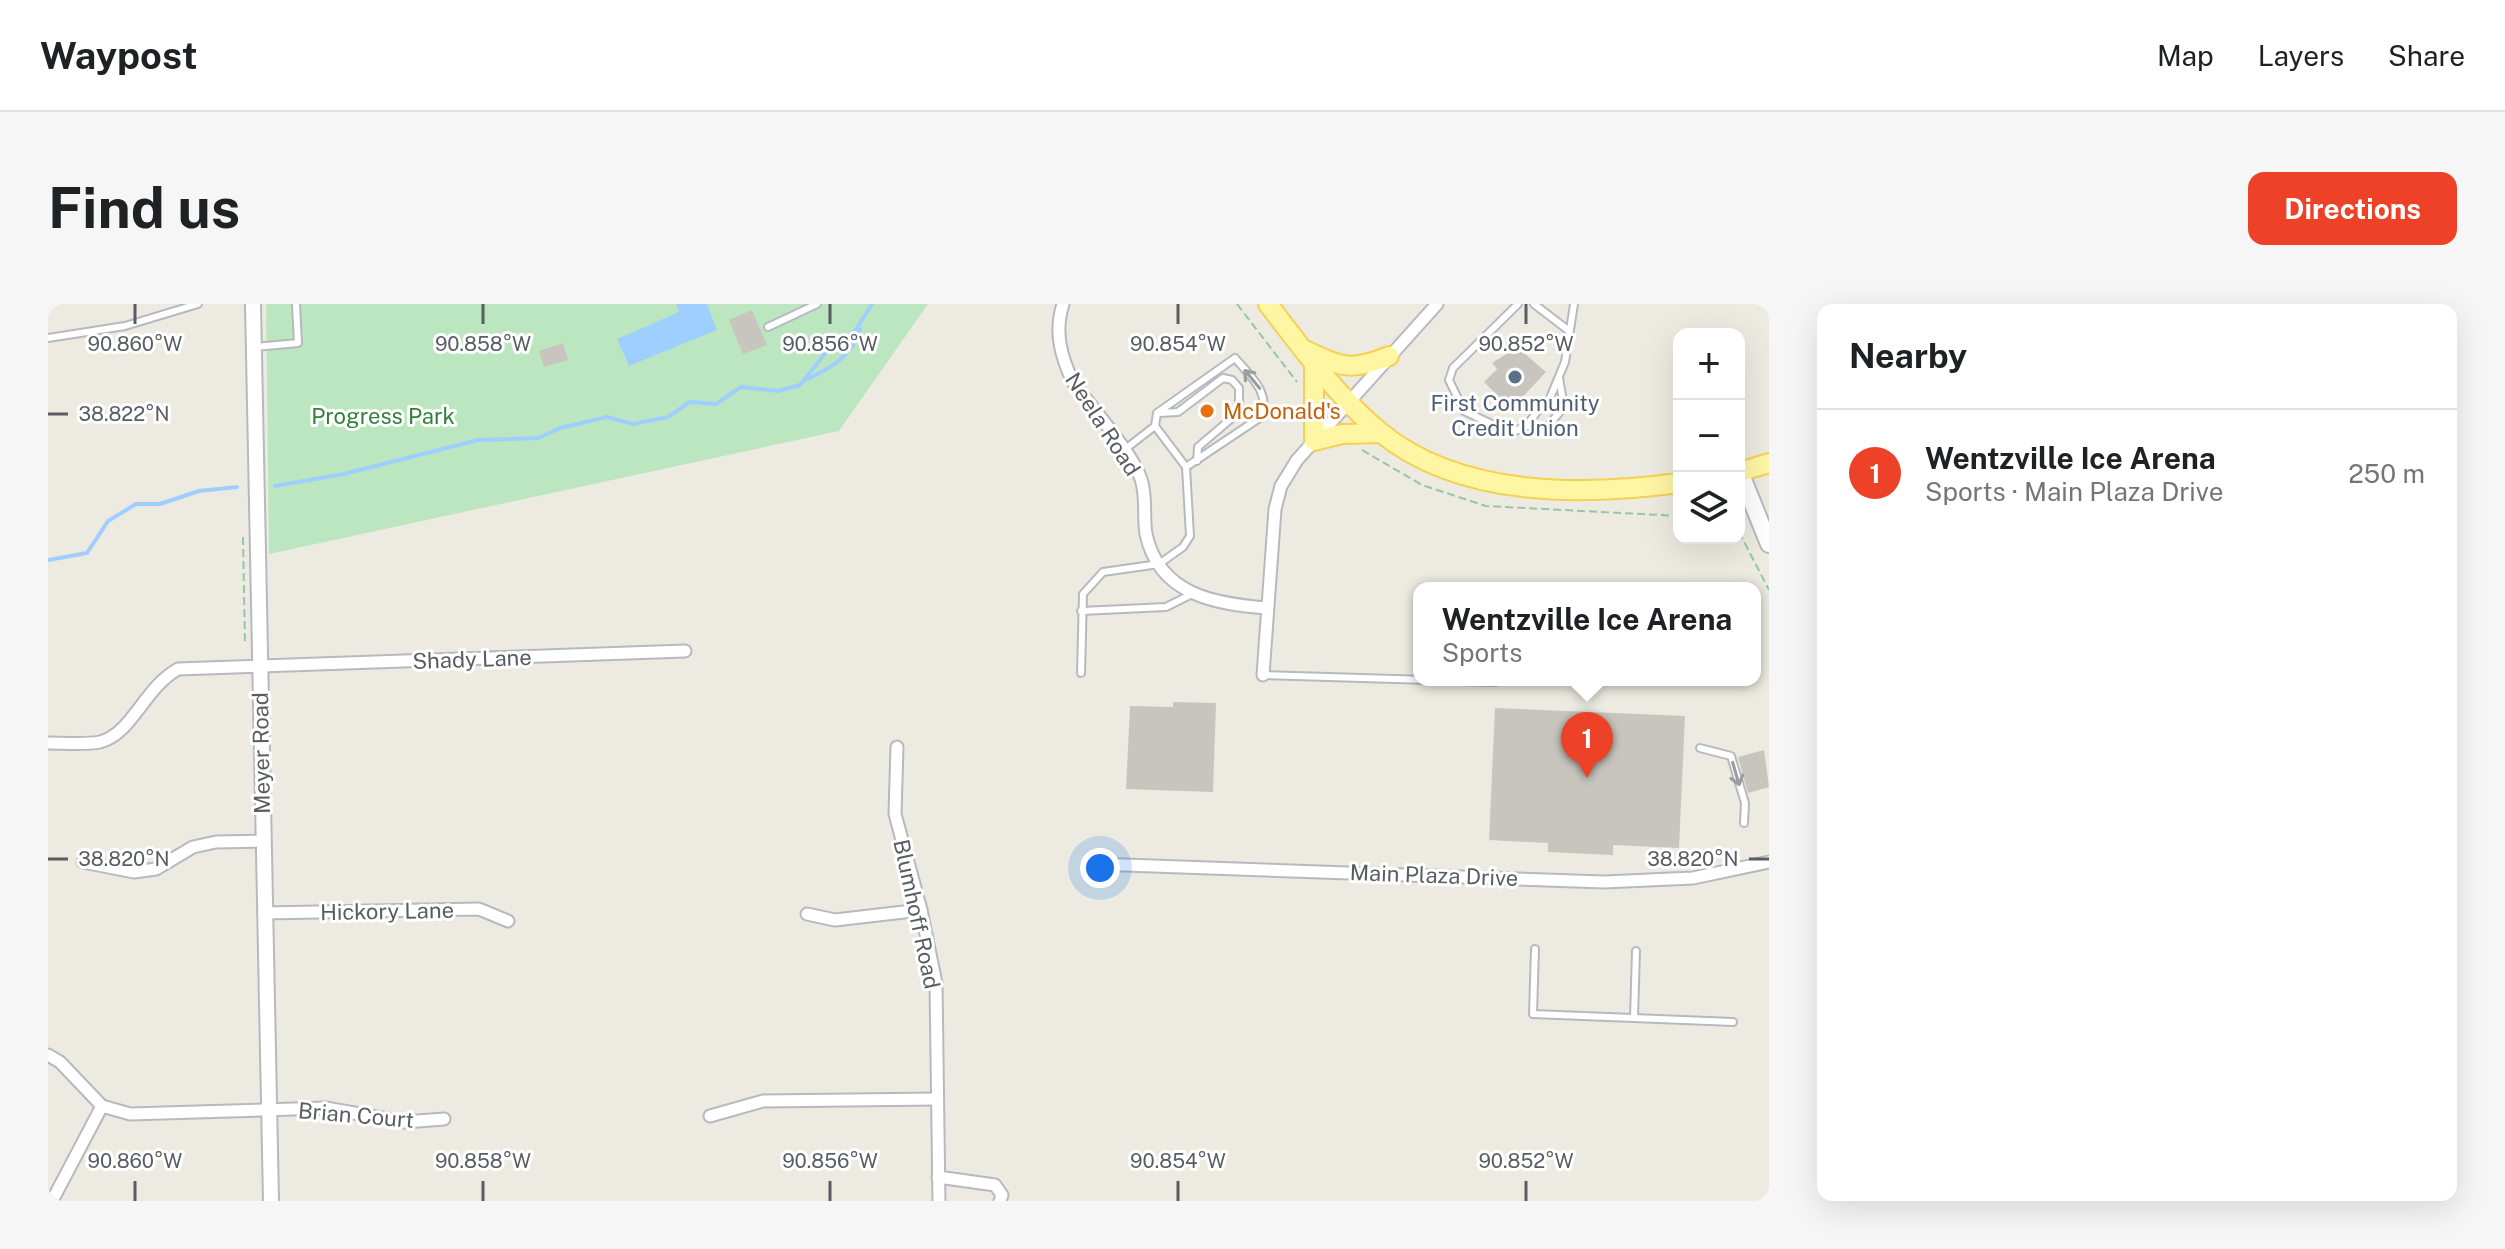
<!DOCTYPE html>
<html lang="en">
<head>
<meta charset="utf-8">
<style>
	:root { --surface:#fff; --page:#f6f6f6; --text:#202124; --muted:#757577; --line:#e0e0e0; --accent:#ed4227 }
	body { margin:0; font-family:"Public Sans",sans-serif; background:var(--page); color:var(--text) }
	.controls { position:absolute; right:24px; top:24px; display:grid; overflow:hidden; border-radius:16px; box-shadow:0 8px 32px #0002 }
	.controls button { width:72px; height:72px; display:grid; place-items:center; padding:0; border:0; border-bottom:2px solid var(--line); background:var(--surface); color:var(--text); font:40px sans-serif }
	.you { position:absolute; left:1052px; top:564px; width:28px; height:28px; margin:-20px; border:6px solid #fff; border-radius:50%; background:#1a73e8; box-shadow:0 0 0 12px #1a73e833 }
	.badge { display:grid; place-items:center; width:52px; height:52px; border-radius:50%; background:var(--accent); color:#fff; font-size:26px; font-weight:700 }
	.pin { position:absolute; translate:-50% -66px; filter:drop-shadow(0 2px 4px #0008) }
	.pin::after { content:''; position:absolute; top:42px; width:28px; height:24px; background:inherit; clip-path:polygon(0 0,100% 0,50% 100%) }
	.popup { position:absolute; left:1365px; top:278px; width:348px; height:104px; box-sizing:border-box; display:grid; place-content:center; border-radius:16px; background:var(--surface); filter:drop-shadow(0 2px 6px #0005); font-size:26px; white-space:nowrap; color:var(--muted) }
	.popup b { font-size:30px; color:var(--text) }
	.popup::after { content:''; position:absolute; left:50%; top:100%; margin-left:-16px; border:16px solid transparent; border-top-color:var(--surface) }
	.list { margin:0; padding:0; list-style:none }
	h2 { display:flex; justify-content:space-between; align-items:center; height:104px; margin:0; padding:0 32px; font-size:34px }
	h2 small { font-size:26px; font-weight:400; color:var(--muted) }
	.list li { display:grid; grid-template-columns:52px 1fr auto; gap:24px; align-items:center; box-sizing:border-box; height:128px; padding:0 32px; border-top:2px solid var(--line) }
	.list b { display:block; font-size:30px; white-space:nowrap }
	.list p { margin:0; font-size:26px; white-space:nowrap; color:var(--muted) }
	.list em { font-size:26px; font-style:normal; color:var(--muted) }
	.icon { flex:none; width:44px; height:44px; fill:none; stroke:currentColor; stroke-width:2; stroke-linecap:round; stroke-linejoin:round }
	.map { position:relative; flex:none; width:1721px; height:897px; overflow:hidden; border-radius:16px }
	header { display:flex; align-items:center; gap:48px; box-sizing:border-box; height:112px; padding:0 40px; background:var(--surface); border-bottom:2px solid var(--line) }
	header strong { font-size:38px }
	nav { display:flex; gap:44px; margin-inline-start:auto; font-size:28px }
	.intro { display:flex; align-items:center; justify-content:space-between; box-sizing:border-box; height:192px; padding:0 48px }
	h1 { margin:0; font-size:56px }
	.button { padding:20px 36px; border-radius:16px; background:var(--accent); color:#fff; font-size:28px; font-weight:700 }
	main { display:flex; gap:48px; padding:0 48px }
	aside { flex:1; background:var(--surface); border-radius:16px; box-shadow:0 8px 32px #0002 }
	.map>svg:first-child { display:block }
	.green { fill:#bce6bf }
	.water { fill:#9fcfff }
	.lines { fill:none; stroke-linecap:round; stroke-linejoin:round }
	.stream { stroke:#9fcfff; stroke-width:4 }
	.building { fill:#c8c5be }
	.service-casing { stroke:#b6b9be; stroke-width:10 }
	.minor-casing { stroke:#b6b9be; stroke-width:15 }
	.tertiary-casing { stroke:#b6b9be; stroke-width:18 }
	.secondary-casing { stroke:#b7bac0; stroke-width:20 }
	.primary-casing { stroke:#f4d153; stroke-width:22 }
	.path { stroke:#95c7a6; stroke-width:2; stroke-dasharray:8 4; stroke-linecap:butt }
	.service { stroke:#fff; stroke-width:6 }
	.minor { stroke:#fff; stroke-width:11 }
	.tertiary { stroke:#fff; stroke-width:14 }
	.secondary { stroke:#fff; stroke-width:16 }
	.primary { stroke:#fff6a4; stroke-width:18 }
	.oneway { stroke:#9b9ea1 }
	.ticks { fill:none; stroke:#595d62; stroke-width:3 }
	.service-dot { fill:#5c6f8a; stroke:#fff; stroke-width:3 }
	.food-dot { fill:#e8710a; stroke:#fff; stroke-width:3 }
	.labels { text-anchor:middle; stroke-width:6; stroke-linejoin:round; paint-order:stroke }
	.service-label { font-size:22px; fill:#4e5e75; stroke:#fff }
	.food-label { font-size:22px; fill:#c56008; stroke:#fff; text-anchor:start }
	.park-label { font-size:22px; fill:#31813a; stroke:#fff }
	.street-label { font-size:22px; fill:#595d62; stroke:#fff }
	.ticks-label { font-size:20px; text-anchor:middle; fill:#595d62; stroke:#fff; stroke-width:6; stroke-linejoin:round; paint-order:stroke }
</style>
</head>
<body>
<header>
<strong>Waypost</strong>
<nav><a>Map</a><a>Layers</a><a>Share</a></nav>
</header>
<div class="intro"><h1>Find us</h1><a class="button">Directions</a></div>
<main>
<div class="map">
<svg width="1721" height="897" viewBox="0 0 1721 897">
	<rect width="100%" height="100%" fill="#edebe1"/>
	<!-- green -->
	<path class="green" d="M218 0H880L791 127 221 250Z"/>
	<!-- water -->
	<path class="water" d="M628 0H659L669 26 581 62 569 35 631 8Z"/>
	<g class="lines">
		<!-- stream -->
		<g class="stream">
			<path d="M757 76C780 66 805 52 812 25"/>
			<path d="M227 182 296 170 430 136 490 134 512 124 559 113 585 120 620 113 642 98 668 100 693 83 730 87 752 81 779 47 807 27 824 0"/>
			<path d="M0 256 39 249 60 217 88 200H112L151 187 189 183"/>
		</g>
	</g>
	<!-- building -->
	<g class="building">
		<path d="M704 6 719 41 695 50 681 16Z"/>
		<path d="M515 39 520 56 496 63 491 47Z"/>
		<path d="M1469 43 1498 68 1466 102 1456 98 1436 78 1449 65 1444 59Z"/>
		<path d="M1125 398 1168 399 1165 488 1078 485 1082 402 1125 403Z"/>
		<path d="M1447 404 1637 412 1631 544 1565 541V551L1500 548V539L1441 536Z"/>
		<path d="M1716 446 1721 483 1700 489 1690 453Z"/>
	</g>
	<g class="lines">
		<defs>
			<g id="service">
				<path d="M1470 0 1405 64 1401 76 1416 107 1463 129 1478 122 1493 103"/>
				<path d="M1486 0 1520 26"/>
				<path d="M720 23 769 0"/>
				<path d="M0 34 77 22 150 0"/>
				<path d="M207 43 250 39 248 0"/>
				<path d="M1502 94 1517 58 1526 0"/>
				<path d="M1111 109 1130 108 1175 74 1184 76 1191 84V108L1150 143 1149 157"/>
				<path d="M1478 122 1499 123 1516 103 1511 74"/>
				<path d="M1076 146 1107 122 1109 109 1187 54C1202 72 1223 88 1213 113L1138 163"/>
				<path d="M1033 307 1118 303 1144 290"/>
				<path d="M1033 369 1035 290 1055 268 1111 260 1135 243 1142 232 1138 163 1107 122"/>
				<path d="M1215 371 1447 378"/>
				<path d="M1652 444 1683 452 1697 499 1696 519"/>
				<path d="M1487 645 1485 710 1685 718"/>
				<path d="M1586 714 1588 647"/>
			</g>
			<g id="minor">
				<path d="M1015 0C1006 28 1013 53 1025 78 1043 103 1084 148 1093 175 1099 192 1095 212 1098 230 1111 291 1167 300 1219 304"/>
				<path d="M1215 371 1227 205 1233 182 1249 156 1389 0"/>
				<path d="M0 439C16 439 36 441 52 438 84 430 96 384 130 365L637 347"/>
				<path d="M849 443 847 510 873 606 888 679 891 897"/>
				<path d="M35 558 86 568 108 565 145 543 168 538 214 537"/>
				<path d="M1049 560 1556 578 1645 574 1721 558"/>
				<path d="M216 609 431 605 460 617"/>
				<path d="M759 610 787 616 873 606"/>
				<path d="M0 751 12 758 54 802 82 810 278 804 356 818 396 815"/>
				<path d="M662 812 715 797 888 795"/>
				<path d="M890 873 947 881 954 891 952 897"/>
				<path d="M4 897 54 802"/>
			</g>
			<path id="tertiary" d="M205 0 223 897"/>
			<path id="secondary" d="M1692 168 1721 240"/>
			<g id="primary">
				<path d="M1220 0C1255 46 1288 91 1332 128 1412 194 1534 192 1631 179"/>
				<path d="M1257 46C1293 63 1303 68 1341 52"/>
				<path d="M1266 62V137L1294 130 1333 129"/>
				<path d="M1691 168 1721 159"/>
			</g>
		</defs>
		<!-- service casing -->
		<use href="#service" class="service-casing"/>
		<!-- minor casing -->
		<use href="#minor" class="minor-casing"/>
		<!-- tertiary casing -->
		<use href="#tertiary" class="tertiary-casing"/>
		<!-- secondary casing -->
		<use href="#secondary" class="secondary-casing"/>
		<!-- primary casing -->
		<use href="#primary" class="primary-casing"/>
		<!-- path -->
		<g class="path">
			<path d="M1189 0 1249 78"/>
			<path d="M1314 146 1374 181 1438 202 1631 212"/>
			<path d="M1691 228 1721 286"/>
			<path d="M195 233 197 340"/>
		</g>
		<!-- service -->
		<use href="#service" class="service"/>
		<!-- minor -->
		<use href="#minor" class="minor"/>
		<!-- tertiary -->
		<use href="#tertiary" class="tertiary"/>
		<!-- secondary -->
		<use href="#secondary" class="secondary"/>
		<!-- primary -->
		<use href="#primary" class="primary"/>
	</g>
	<!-- one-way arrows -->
	<defs><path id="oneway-shaft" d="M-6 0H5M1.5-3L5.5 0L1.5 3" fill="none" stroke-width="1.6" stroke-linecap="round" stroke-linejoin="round" transform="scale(2)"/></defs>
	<g class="oneway">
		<use href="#oneway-shaft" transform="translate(1204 75) rotate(-130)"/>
		<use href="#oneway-shaft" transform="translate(1688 470) rotate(74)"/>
	</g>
	<!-- ticks -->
	<path class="ticks" d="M87 0V20M435 0V20M782 0V20M1130 0V20M1478 0V20M0 110H20M0 555H20M1701 555H1721M87 877V897M435 877V897M782 877V897M1130 877V897M1478 877V897"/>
	<!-- markers -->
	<circle class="service-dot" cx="1467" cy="73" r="8"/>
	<circle class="food-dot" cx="1159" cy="107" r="8"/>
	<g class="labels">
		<!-- service labels -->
		<g class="service-label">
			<text x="1467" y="107">First Community<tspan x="1467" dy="25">Credit Union</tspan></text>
		</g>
		<!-- food labels -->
		<g class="food-label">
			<text x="1175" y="115">McDonald's</text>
		</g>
		<!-- park labels -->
		<g class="park-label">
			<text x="335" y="120">Progress Park</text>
		</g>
		<!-- street labels -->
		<g class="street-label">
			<text transform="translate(1055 120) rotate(57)" y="8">Neela Road</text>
			<text transform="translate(424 355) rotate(-2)" y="8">Shady Lane</text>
			<text transform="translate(213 449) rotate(-91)" y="8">Meyer Road</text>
			<text transform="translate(1386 571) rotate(2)" y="8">Main Plaza Drive</text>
			<text transform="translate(339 607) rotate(-1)" y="8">Hickory Lane</text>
			<text transform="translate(869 610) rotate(78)" y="8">Blumhoff Road</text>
			<text transform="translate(308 811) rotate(5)" y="8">Brian Court</text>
		</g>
	</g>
	<g class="ticks-label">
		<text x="87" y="47">90.860°W</text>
		<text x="435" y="47">90.858°W</text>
		<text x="782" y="47">90.856°W</text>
		<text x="1130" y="47">90.854°W</text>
		<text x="1478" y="47">90.852°W</text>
		<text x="76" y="117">38.822°N</text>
		<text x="76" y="562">38.820°N</text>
		<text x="1645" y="562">38.820°N</text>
		<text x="87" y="864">90.860°W</text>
		<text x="435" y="864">90.858°W</text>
		<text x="782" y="864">90.856°W</text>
		<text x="1130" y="864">90.854°W</text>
		<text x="1478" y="864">90.852°W</text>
	</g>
</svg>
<div class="controls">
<button>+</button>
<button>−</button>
<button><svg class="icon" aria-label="layers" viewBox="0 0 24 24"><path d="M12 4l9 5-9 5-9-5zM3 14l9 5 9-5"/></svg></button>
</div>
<div class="you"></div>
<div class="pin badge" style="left:1539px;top:474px">1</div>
<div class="popup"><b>Wentzville Ice Arena</b>Sports</div>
</div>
<aside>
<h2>Nearby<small></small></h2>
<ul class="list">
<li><span class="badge">1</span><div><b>Wentzville Ice Arena</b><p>Sports · Main Plaza Drive</p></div><em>250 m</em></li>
</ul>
</aside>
</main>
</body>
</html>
